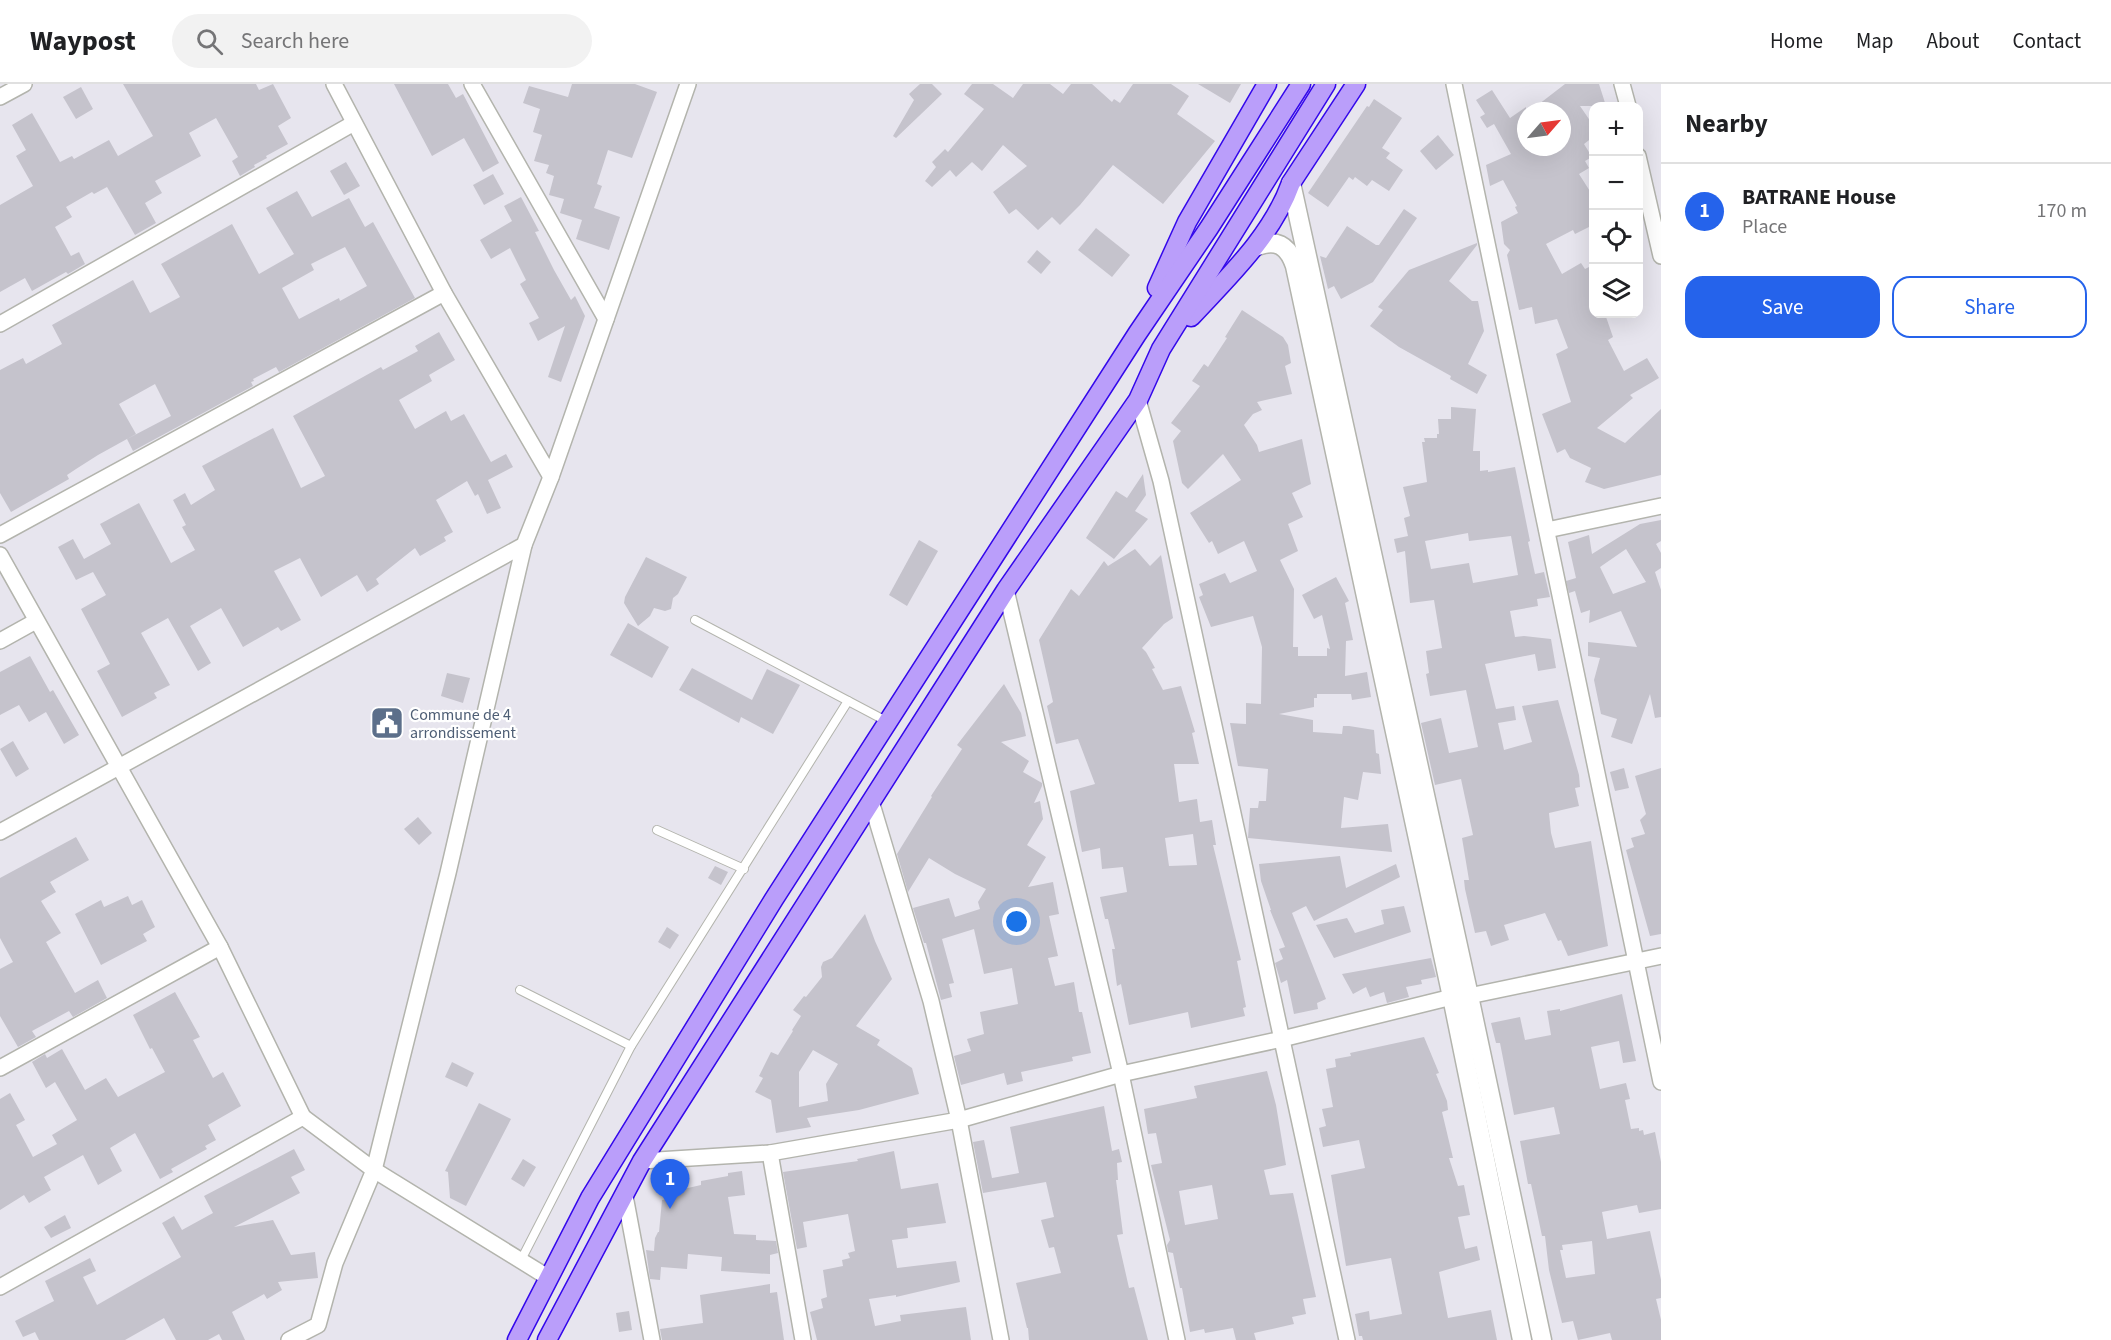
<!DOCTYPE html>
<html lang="en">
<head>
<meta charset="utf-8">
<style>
	:root { --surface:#fff; --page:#f2f2f2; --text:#202124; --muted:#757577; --line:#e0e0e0; --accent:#2563eb }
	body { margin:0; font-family:"Source Sans 3",sans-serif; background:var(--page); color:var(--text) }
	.controls { position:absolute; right:18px; top:18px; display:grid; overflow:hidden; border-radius:12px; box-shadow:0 6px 24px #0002 }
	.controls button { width:54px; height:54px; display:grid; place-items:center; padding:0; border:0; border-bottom:2px solid var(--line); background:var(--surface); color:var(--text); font:30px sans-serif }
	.compass { position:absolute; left:1517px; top:18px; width:54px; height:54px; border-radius:50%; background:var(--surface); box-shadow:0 6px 24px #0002; rotate:62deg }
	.you { position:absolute; left:1017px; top:838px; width:21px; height:21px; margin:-15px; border:4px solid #fff; border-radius:50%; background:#1a73e8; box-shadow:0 0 0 9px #1a73e833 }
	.badge { display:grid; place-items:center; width:39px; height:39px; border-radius:50%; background:var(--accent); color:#fff; font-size:20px; font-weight:700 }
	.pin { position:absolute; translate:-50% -50px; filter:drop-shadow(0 2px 3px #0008) }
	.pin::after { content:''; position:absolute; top:32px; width:21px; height:18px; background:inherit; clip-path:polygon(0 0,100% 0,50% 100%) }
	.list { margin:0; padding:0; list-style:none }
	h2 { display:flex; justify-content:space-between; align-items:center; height:78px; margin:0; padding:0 24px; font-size:26px }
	h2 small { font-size:20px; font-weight:400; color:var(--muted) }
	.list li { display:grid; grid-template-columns:39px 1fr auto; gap:18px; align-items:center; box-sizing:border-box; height:96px; padding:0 24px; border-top:2px solid var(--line) }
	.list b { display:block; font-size:22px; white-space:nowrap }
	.list p { margin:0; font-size:20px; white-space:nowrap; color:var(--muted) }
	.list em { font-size:20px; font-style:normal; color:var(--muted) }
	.actions { display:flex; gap:12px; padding:18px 24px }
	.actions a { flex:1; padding:14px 0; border:2px solid var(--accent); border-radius:18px; text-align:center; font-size:21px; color:var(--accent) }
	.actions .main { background:var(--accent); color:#fff }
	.icon { flex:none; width:33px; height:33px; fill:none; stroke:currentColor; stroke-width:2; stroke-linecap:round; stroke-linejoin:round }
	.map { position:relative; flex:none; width:1661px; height:1256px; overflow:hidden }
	header { display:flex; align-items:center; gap:36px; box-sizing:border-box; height:84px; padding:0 30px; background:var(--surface); border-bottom:2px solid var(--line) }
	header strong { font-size:28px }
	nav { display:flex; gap:33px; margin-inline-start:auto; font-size:21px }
	.search { width:420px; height:54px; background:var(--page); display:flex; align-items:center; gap:15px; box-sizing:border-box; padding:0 21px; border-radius:33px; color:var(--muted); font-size:22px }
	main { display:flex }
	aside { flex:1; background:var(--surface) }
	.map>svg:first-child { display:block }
	.building { fill:#c5c3cc; fill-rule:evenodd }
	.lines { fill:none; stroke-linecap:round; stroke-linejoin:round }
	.service-casing { stroke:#b3b4ad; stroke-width:10 }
	.minor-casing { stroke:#b3b4ad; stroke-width:18 }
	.tertiary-casing { stroke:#b3b4ad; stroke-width:21 }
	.trunk-casing { stroke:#3408eb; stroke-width:21 }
	.service { stroke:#fff; stroke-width:8 }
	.minor { stroke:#fff; stroke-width:15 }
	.tertiary { stroke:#fff; stroke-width:18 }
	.trunk { stroke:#ba9efa; stroke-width:18 }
	.labels { text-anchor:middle; stroke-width:4.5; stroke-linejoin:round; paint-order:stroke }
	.service-label { font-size:16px; fill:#4e5e75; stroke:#fff; text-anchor:start }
</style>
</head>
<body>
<header>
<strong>Waypost</strong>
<div class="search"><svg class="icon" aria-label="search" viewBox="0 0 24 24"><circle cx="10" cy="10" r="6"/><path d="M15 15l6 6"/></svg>Search here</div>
<nav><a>Home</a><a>Map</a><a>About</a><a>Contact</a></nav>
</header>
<main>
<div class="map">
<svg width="1661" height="1256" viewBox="0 0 1661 1256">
	<rect width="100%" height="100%" fill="#e7e5ee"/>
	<!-- building -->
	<g class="building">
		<path d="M123 0H256L259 6 273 0 291 34 278 42 288 60 266 72 267 74 254 81 255 83 240 92 232 77 238 73 216 34 189 49 201 72 155 97 162 109 145 119 156 139 135 151 107 103 94 110 92 108 66 123 72 133 55 143 71 172 79 168 85 180 68 190 66 188 32 207 25 194 0 208V121L33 102 16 72 26 66 12 41 32 29 60 78 72 72 74 75 109 56 118 72 153 52Z"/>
		<path d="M394 0H448L456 14 463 10 499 79 483 88 464 54 432 72Z"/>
		<path d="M572 0H635L657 8 632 74 608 66 597 100 602 102 594 124 620 133 609 166 576 155 582 136 560 129 564 115 549 111 554 92 546 89 549 81 534 77 542 51 533 48 540 25 523 19 529 2 568 13Z"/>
		<path d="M920 0H932L942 10 896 54 893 52 914 16 909 10Z"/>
		<path d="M972 0H993L1013 14 1023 0H1050L1063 10 1071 0H1092L1112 18 1114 15 1120 19 1133 0H1171L1189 12 1177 30 1215 57 1163 120 1113 81 1080 121 1060 141 1052 133 1038 146 1016 125 1009 130 993 108 1027 82 1003 61 982 87 972 78 956 93 950 86 932 103 925 97 936 83 932 78 945 65 948 68 984 25 964 10Z"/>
		<path d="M1198 0H1241L1230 19Z"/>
		<path d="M1565 0H1599L1606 22H1580L1593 41V53L1584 60 1592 73 1585 77 1589 84 1579 90 1593 112V141L1575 150 1573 146 1546 160 1562 190 1581 179 1585 185 1593 181V230H1605L1613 253 1608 256 1624 287 1647 274 1659 294 1630 311 1633 314 1597 344 1625 359 1661 325V391L1604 405 1585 398 1591 384 1570 374 1565 365 1557 369 1542 330 1571 318 1556 270 1568 264 1557 235 1535 240 1532 223 1519 226 1507 171 1510 166 1504 160 1501 138 1518 129 1515 123 1517 122 1503 96 1490 102 1486 81 1511 70 1494 40 1487 44 1480 33 1485 30 1476 16 1492 6 1510 34 1526 23V63H1531L1535 70 1546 63H1562V27H1530Z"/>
		<path d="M81 3 93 25 76 35 63 13Z"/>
		<path d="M1374 15 1402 34 1382 64 1390 69 1386 74 1403 86 1389 107 1372 96 1367 102 1355 93 1353 96 1349 93 1328 123 1308 109 1367 22 1369 23Z"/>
		<path d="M1438 51 1454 71 1436 86 1420 67Z"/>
		<path d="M346 78 360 102 344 111 330 87Z"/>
		<path d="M493 90 504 110 484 121 473 101Z"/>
		<path d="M297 107 312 133 349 114 365 143 373 138 415 214 279 288 276 283 253 295 254 297 251 298 253 302 133 367 127 355 171 332 155 300 119 320 136 350 98 371 76 385 67 391 69 395 11 428 0 409V286L23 274 26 280 62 260 52 241 133 196 150 229 180 213 161 180 232 140 259 190 294 170 266 124ZM345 163 367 202 340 217 339 214 299 235 282 204 314 186 311 180Z"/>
		<path d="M521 113 539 147 535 148 554 186 571 216 575 212 585 232 561 298 548 293 565 242 538 257 529 239 539 234 520 200 526 196 510 164 491 175 480 156 512 137 504 122Z"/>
		<path d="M1404 125 1417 134 1373 198 1341 215 1334 202 1328 205 1320 172 1326 174 1347 142 1376 161H1379Z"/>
		<path d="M1096 144 1130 171 1112 193 1078 166Z"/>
		<path d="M1477 159V161L1449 197 1472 217H1478L1484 247 1468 280 1487 291 1477 310 1450 295 1451 292 1399 263 1370 242 1383 226 1378 223 1409 186Z"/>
		<path d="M1037 166 1051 178 1041 190 1027 178Z"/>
		<path d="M1242 226 1283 253 1288 261 1291 279 1285 282 1292 310 1257 318 1262 326 1253 330 1244 341 1257 361 1259 368 1302 355 1311 400 1292 409 1303 433 1288 440 1298 467 1280 476 1294 505 1293 563H1298V572H1327V564L1330 565 1322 531 1314 535 1302 511 1336 493 1349 517 1345 519 1353 556 1346 557 1345 592 1367 588 1371 613 1352 616 1351 610H1317V614H1314V623L1279 630 1313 636V648L1342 650 1343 642H1349L1374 646 1376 669 1379 670 1381 690 1363 688 1358 716 1344 713 1341 744 1388 740 1392 768 1248 754 1250 724H1258L1259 717H1266L1268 685 1238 682 1230 639 1246 640V619L1261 620 1262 563 1253 532 1211 543 1199 513 1203 511 1199 500 1225 489 1230 499 1257 487 1244 457 1218 470 1212 457 1209 459 1190 429 1241 396 1223 370 1188 405 1182 399 1173 357 1181 347 1171 339 1200 302 1192 297 1204 280 1208 283 1227 254 1225 253Z"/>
		<path d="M439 248 455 276 429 291 432 297 399 316 415 345 446 327 451 337 464 330 491 378 506 370 513 383 488 396 501 424 487 430 478 410 475 412 467 397 436 416 453 448 444 453 446 457 420 472 415 464 376 495 379 500 367 508 357 491 321 513 300 474 274 487 301 536 281 547 278 543 243 563 221 524 190 542 211 579 198 587 168 534 141 549 170 601 154 609 157 614 122 633 97 587 110 580 81 525 106 511 93 488 76 496 58 463 73 455 84 475 111 460 100 440 139 419 171 479 195 466 182 443 186 441 173 416 185 409 191 421 215 406 202 382 273 344 301 404 325 392 293 332 381 283 383 286 418 267 415 262Z"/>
		<path d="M1451 323 1476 325 1473 367H1480V387L1488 386V388L1515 383 1530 457 1528 458 1535 490 1544 488 1550 513 1537 515 1538 522 1510 527 1515 553 1524 552 1551 555 1556 584 1538 587 1535 570 1485 580 1496 625 1514 622 1516 636 1498 639 1504 666 1532 658 1522 622 1558 616 1579 691 1580 703 1575 704 1579 722 1549 729 1551 749 1555 764 1591 757 1608 862 1568 872 1561 856 1558 857 1545 829 1504 841 1509 856 1491 862 1486 847 1475 849 1465 805 1464 796H1469L1462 754 1473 751 1461 695 1435 701 1421 639 1441 634 1449 669 1478 663 1466 606 1430 612 1426 590 1429 589 1426 567 1442 564 1434 516 1410 519 1405 467 1397 469 1394 455 1408 452 1404 434 1410 432 1403 403 1427 398 1422 358H1425L1424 354H1437V350H1439L1438 335H1451ZM1468 449 1469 457 1511 452 1518 491 1473 499 1469 479 1431 485 1425 457Z"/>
		<path d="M1143 390 1146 411 1135 427 1148 435 1114 475 1086 454 1116 407 1127 414Z"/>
		<path d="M1661 436V457L1656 460 1661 469V484L1655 488 1661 506V633L1655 634 1650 610 1632 660 1611 653 1617 635 1601 630 1594 596 1600 574 1588 572V558L1637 563 1621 527 1589 539 1590 526 1581 529 1575 507 1569 509 1566 497 1576 494 1568 458 1589 451 1592 470 1640 440ZM1626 465 1646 498 1613 510 1600 483Z"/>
		<path d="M919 456 938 467 907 522 889 511Z"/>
		<path d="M1135 465 1150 482 1161 471 1173 534 1164 540 1142 564 1146 568 1155 584 1152 585 1163 606 1181 602 1195 648 1192 649 1199 680H1174L1179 718 1197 715 1200 738 1212 736 1216 761H1213L1241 876 1237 877 1246 923 1243 924 1245 932 1191 944 1188 928 1129 941 1121 900 1117 902 1112 865H1115L1108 835H1105L1100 813 1127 808 1123 783 1102 785 1100 764 1082 768 1070 707 1095 700 1078 655 1056 660 1047 622 1053 618 1039 556 1071 505 1079 512 1104 477 1108 482ZM1193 750 1197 781 1169 782 1165 754Z"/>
		<path d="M646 473 687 493 678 510 673 514 671 525 665 527 654 524 650 532 638 542 624 519 625 513Z"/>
		<path d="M628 539 669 563 652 594 610 571Z"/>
		<path d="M30 572 50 608 53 606 79 651 64 660 46 628 29 638 19 621 0 631V588Z"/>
		<path d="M692 584 752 616 767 585 800 601 773 650 741 633 739 639 679 606Z"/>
		<path d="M447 589 470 594 463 619 441 612Z"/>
		<path d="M1004 600 1021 629 1026 652 1001 658 1029 677 1023 688 1042 699V702L1034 719 1040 717 1043 735 1027 761 1046 773 1028 803 1053 798 1059 830 1049 832 1058 872 1048 874 1055 902 1074 898 1079 928H1082L1091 969 1072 973 1073 977 1021 988 1023 997 1007 1001 1004 989 961 1001 954 972 971 967 967 955 984 950 980 928 1018 920 1012 884 984 890 974 845 942 855 954 899 949 900 952 913 941 916 926 859H924L913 824 949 814 955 833 980 825 978 818 986 805 955 790 929 774 908 808 897 770 932 713 931 712 962 665 957 661Z"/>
		<path d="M13 657 29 685 16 693 0 665Z"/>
		<path d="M1624 684 1629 704 1615 707 1610 688Z"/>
		<path d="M1661 684V850L1650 852 1626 766 1634 763 1631 754 1645 750 1640 736 1646 730 1635 692Z"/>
		<path d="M418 733 432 749 419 761 404 745Z"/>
		<path d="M76 753 89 776 50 798 56 808 41 817 61 849 46 858 75 909 98 896 107 914 73 933 69 927 32 947 36 953 18 963 0 932V885L13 878 0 854V794Z"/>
		<path d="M1340 772 1346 804 1396 780 1400 793 1314 837 1306 822 1292 829 1326 915 1317 919 1318 925 1294 930 1287 896 1281 899 1275 879 1283 875 1279 865 1285 863 1270 826H1271L1261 797 1259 780Z"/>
		<path d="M715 782 728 788 721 801 708 794Z"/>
		<path d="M128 812 132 821 142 816 155 843 143 850 147 857 101 881 75 830 101 816 104 823Z"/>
		<path d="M1404 822 1411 848 1334 874 1316 841 1347 834 1355 849 1384 840 1381 826Z"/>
		<path d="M865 830 875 857 892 895 856 942 880 956 877 961 912 984 919 1010 859 1026 807 1034 811 1043 776 1049 771 1016 755 1008 763 994 759 992 771 968 778 971 793 947 792 946 801 932 793 926 804 912 806 913 822 893 821 883 823 878 832 874ZM813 966 838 980 826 1000 828 1017 799 1023V988Z"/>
		<path d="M667 843 679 851 670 865 658 858Z"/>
		<path d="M1431 874 1436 893 1421 896 1422 900 1406 903 1409 913 1387 919 1384 908 1370 913 1366 903 1353 910 1342 890Z"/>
		<path d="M175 908 200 953 193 956 213 994 223 988 241 1022 208 1041 216 1056 205 1062 207 1065 171 1085 173 1088 160 1095 135 1049 110 1064 122 1087 98 1101 83 1071 44 1093 51 1106 29 1119 24 1111 0 1126V1015L10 1009 25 1036 16 1041 33 1073 57 1060 52 1051 77 1036 55 998 46 1004 32 978 45 970 47 974 62 965 85 1006 106 994 118 1013 165 988 152 964 150 965 133 931Z"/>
		<path d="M1622 910 1636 977 1623 979 1619 957 1591 963 1600 1005 1626 999 1630 1015 1625 1016 1631 1045 1639 1044V1047L1643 1046 1644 1051 1655 1048 1661 1078V1125L1639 1129 1637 1121 1602 1128 1607 1155 1650 1147 1661 1196V1214L1656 1215 1661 1236V1256H1612L1610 1249 1578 1256 1573 1237 1562 1239 1549 1186 1545 1152H1542L1531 1100H1528L1520 1057 1560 1050 1554 1023 1514 1031 1500 959H1496L1491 939 1520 933 1525 956 1551 951 1547 927 1560 925V927ZM1592 1157 1595 1190 1566 1194 1560 1166H1563L1562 1161Z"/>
		<path d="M1424 953 1439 989 1436 990 1447 1017 1448 1026 1442 1028 1453 1074H1449L1458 1102 1464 1101 1470 1131 1458 1133 1465 1165 1477 1162 1480 1176 1439 1188 1448 1234 1491 1226 1497 1256H1363L1362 1252H1359L1355 1230 1369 1227 1370 1236 1402 1230 1391 1174 1346 1182 1331 1091 1365 1084 1359 1056 1323 1063 1319 1044 1326 1042 1322 1025 1333 1023 1326 985 1336 983 1335 975 1351 972 1350 969Z"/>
		<path d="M452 978 474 989 467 1003 445 993Z"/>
		<path d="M1267 987 1276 1021 1286 1081 1264 1086 1270 1111 1293 1109 1316 1213 1303 1215 1306 1230 1292 1233 1294 1240 1254 1249 1256 1256H1236L1233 1244 1205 1249 1204 1245 1190 1248 1182 1204H1180L1173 1169 1168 1168 1167 1161 1170 1156 1151 1081 1162 1079 1156 1049 1148 1050 1144 1025 1197 1014 1194 1002ZM1212 1101 1218 1135 1185 1141 1179 1107Z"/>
		<path d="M479 1019 511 1035 466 1122 450 1114 448 1088 445 1087Z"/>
		<path d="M1104 1022 1112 1067 1119 1065 1122 1078 1117 1079 1118 1096H1116L1123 1150 1117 1151 1129 1204 1134 1203 1148 1256H1029L1028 1244H1027L1016 1199 1061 1189 1054 1163 1049 1164 1041 1136 1054 1133 1046 1098 983 1109 973 1058 984 1056 992 1094 1019 1089 1010 1043Z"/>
		<path d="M294 1065 305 1086 291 1093 300 1109 234 1143 273 1136 291 1171 315 1168 318 1194 278 1198 282 1206 267 1215 264 1210 232 1228 245 1256H222L219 1250 208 1256H176L164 1234 125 1256H39L35 1248 23 1253 15 1237 54 1217 45 1197 90 1174 96 1187 83 1193 97 1221 181 1173 162 1139 174 1132 182 1146 213 1129 204 1112Z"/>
		<path d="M894 1067 901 1105 938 1099 946 1139 907 1144 908 1154 892 1156 897 1184 956 1177 960 1198 896 1213V1211L869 1215 875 1242 901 1237 900 1231 966 1223 971 1256H817L810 1228 823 1224 821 1215 827 1213 823 1186 843 1182 842 1176 850 1174 848 1169 855 1167 848 1130 803 1138 807 1163 797 1165 783 1088 858 1077 857 1075Z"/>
		<path d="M523 1075 536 1083 524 1103 511 1095Z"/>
		<path d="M742 1087 745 1111 728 1113 734 1150 756 1151V1156L776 1157 778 1169 770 1171V1190L721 1187 722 1173 688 1170 687 1185 661 1183 660 1196 650 1195 646 1166 654 1167 655 1154 658 1148H659L662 1116 668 1115 666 1109 701 1101V1097L728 1092V1089Z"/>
		<path d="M65 1131 71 1144 51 1154 44 1143Z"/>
		<path d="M770 1200V1209L777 1208 784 1256H662L660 1245 703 1239 700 1211Z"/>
		<path d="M629 1227 632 1246 619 1248 616 1229Z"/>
	</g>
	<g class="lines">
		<defs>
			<g id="service">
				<path d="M695 536 888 638"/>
				<path d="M657 746 744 785"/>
				<path d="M520 906 631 962"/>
				<path d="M521 1176 631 962 848 617"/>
			</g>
			<g id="minor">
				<path d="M334 0 444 209 551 393"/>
				<path d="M472 0 606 235"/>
				<path d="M1454 0C1523 333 1590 666 1661 998"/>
				<path d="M1622 0 1628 22"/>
				<path d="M0 13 24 0"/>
				<path d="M1638 72 1661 172"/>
				<path d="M0 240 354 39"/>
				<path d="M1138 316 1161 397 1347 1256"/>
				<path d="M1547 446 1661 422"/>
				<path d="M0 451 444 209"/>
				<path d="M0 471 220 863 303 1033"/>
				<path d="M1006 506 1121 990 1177 1256"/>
				<path d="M0 557 36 537"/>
				<path d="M871 717 931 917 959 1036 1001 1256"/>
				<path d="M0 748 524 461 551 393 688 0"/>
				<path d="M1469 912 1661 872"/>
				<path d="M0 984 220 863"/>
				<path d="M770 1069 803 1256"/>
				<path d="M642 1077 770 1069 959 1036 1121 990 1282 955 1452 913"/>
				<path d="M625 1112 652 1256"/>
				<path d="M0 1203 303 1033 374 1086 549 1194"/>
				<path d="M289 1256 318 1241 335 1179 374 1086 448 789 524 461"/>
			</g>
			<g id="tertiary">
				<path d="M1291 99 1469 912 1542 1256"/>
				<path d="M1255 163C1276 154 1288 161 1295 182L1452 913 1522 1256"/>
			</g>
			<g id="trunk">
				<path d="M1157 204 1187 138 1267 0"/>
				<path d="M1191 233C1229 192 1272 152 1291 99L1356 0"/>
				<path d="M517 1256 590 1114 774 815 1137 250 1209 144 1301 0"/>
				<path d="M547 1256 642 1077 1006 506 1138 316 1161 265 1326 0"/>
			</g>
		</defs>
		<!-- service casing -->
		<use href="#service" class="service-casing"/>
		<!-- minor casing -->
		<use href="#minor" class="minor-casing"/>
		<!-- tertiary casing -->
		<use href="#tertiary" class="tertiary-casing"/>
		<!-- trunk casing -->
		<use href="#trunk" class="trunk-casing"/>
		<!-- service -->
		<use href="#service" class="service"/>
		<!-- minor -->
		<use href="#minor" class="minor"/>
		<!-- tertiary -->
		<use href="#tertiary" class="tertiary"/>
		<!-- trunk -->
		<use href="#trunk" class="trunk"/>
	</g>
	<!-- icons -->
	<defs>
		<symbol id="civic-square" viewBox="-11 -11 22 22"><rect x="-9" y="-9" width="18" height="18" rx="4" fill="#5c6f8a" stroke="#fff"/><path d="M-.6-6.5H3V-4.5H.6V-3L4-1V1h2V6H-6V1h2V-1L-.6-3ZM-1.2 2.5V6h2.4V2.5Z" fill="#fff"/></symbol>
	</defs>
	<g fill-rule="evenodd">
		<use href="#civic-square" x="368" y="620" width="38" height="38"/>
	</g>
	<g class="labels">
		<!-- service labels -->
		<g class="service-label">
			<text x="410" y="636">Commune de 4<tspan x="410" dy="18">arrondissement</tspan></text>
		</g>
	</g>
</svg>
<div class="controls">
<button>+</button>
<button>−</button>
<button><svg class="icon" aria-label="locate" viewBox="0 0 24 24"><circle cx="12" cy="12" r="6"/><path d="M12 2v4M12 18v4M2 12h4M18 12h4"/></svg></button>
<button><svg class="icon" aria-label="layers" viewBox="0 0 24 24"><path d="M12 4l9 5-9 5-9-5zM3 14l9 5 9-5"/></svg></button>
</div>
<svg class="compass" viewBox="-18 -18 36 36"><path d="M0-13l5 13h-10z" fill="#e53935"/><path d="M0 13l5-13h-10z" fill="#757577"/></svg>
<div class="you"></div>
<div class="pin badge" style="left:670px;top:1125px">1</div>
</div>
<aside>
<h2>Nearby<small></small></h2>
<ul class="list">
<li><span class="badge">1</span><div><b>BATRANE House</b><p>Place</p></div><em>170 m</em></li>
</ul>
<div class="actions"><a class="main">Save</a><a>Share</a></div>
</aside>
</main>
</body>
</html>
